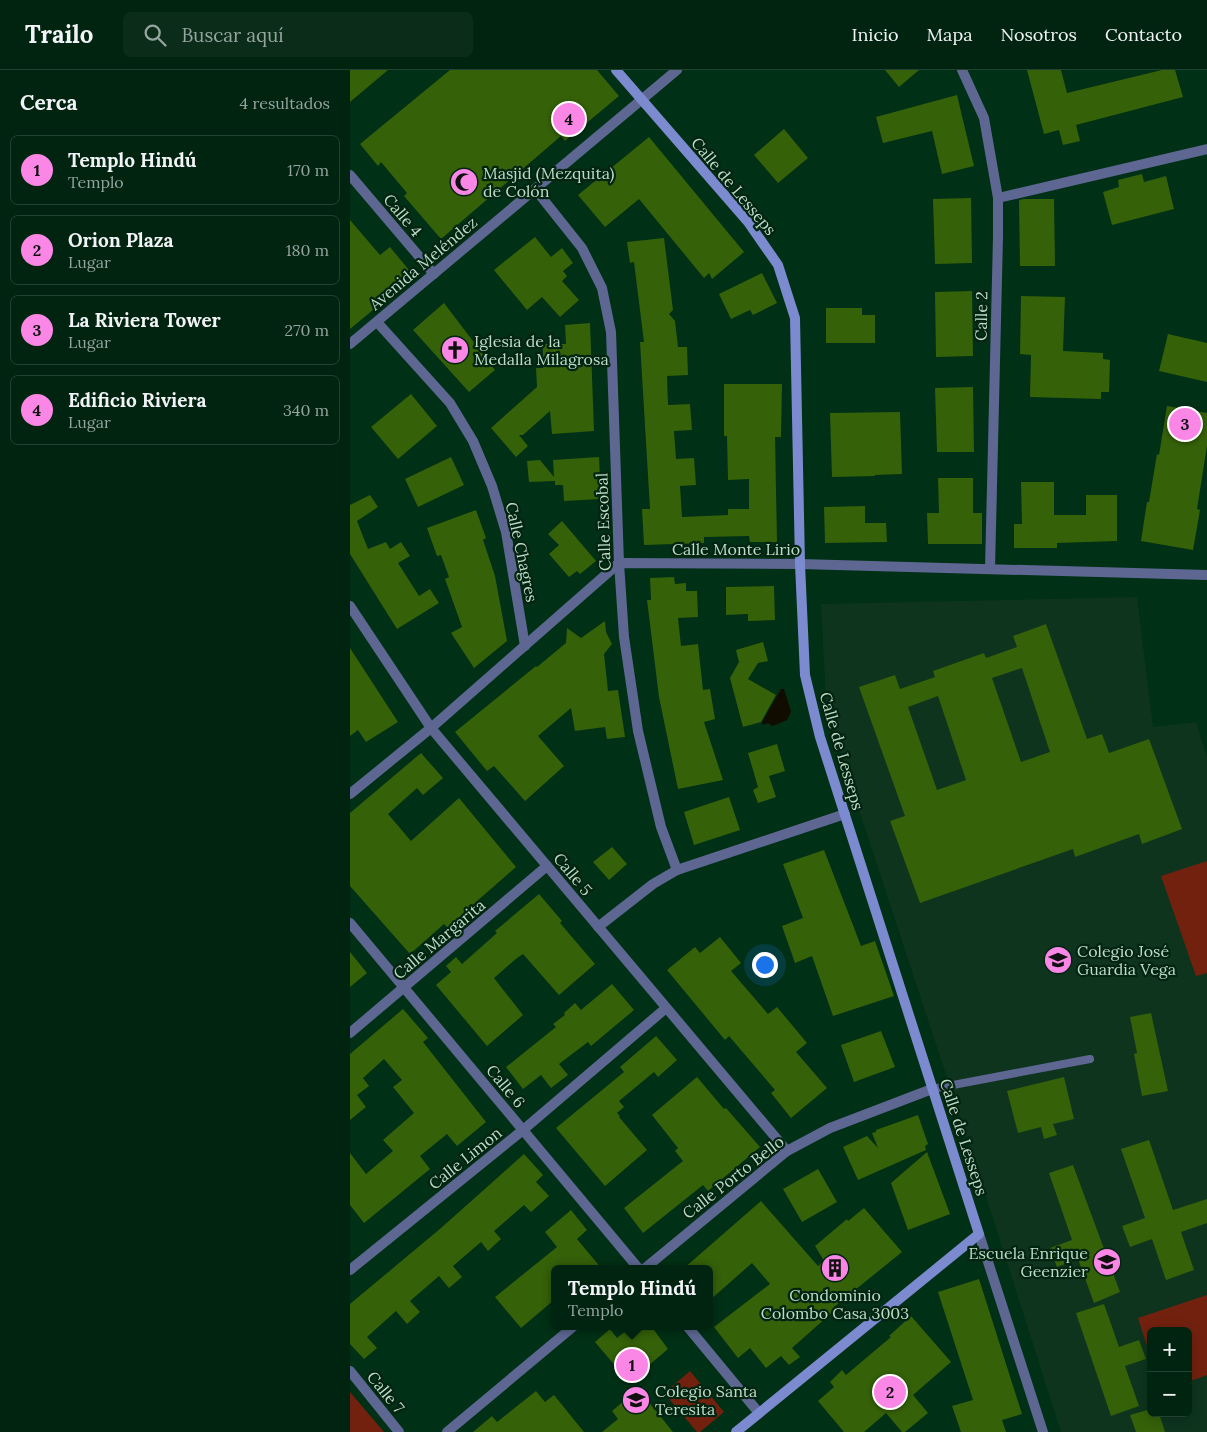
<!DOCTYPE html>
<html lang="es">
<head>
<meta charset="utf-8">
<style>
	:root { --surface:#002410; --page:#0a2c19; --text:#f1f3f6; --muted:#95a49f; --line:#224130; --accent:#fa87e6 }
	body { margin:0; font-family:Lora,serif; background:var(--page); color:var(--text) }
	.controls { position:absolute; right:15px; bottom:15px; display:grid; overflow:hidden; border-radius:8px; box-shadow:0 2px 12px #0003 }
	.controls button { width:45px; height:45px; display:grid; place-items:center; padding:0; border:0; border-bottom:1px solid var(--line); background:var(--surface); color:var(--text); font:25px sans-serif }
	.you { position:absolute; left:414px; top:894px; width:18px; height:18px; margin:-12px; border:4px solid #fff; border-radius:50%; background:#1a73e8; box-shadow:0 0 0 8px #1a73e833 }
	.badge { display:grid; place-items:center; width:32px; height:32px; border-radius:50%; background:var(--accent); color:#111; font-size:16px; font-weight:700 }
	.pin { position:absolute; translate:-50% -50%; border:2px solid #fff; box-shadow:0 1px 5px #0006 }
	.popup { position:absolute; left:201px; top:1195px; width:162px; height:65px; box-sizing:border-box; display:grid; place-content:center; border-radius:8px; background:var(--surface); filter:drop-shadow(0 1px 4px #0005); font-size:16px; white-space:nowrap; color:var(--muted) }
	.popup b { font-size:19px; color:var(--text) }
	.popup::after { content:''; position:absolute; left:50%; top:100%; margin-left:-10px; border:10px solid transparent; border-top-color:var(--surface) }
	.list { margin:0; padding:0; list-style:none }
	h2 { display:flex; justify-content:space-between; align-items:center; height:65px; margin:0; padding:0 20px; font-size:21px }
	h2 small { font-size:16px; font-weight:400; color:var(--muted) }
	.list li { display:grid; grid-template-columns:32px 1fr auto; gap:15px; align-items:center; box-sizing:border-box; height:70px; margin:0 10px 10px; padding:0 10px; border:1px solid var(--line); border-radius:8px }
	.list b { display:block; font-size:19px; white-space:nowrap }
	.list p { margin:0; font-size:16px; white-space:nowrap; color:var(--muted) }
	.list em { font-size:16px; font-style:normal; color:var(--muted) }
	.icon { flex:none; width:28px; height:28px; fill:none; stroke:currentColor; stroke-width:2; stroke-linecap:round; stroke-linejoin:round }
	.map { position:relative; flex:none; width:857px; height:1362px; overflow:hidden }
	header { display:flex; align-items:center; gap:30px; box-sizing:border-box; height:70px; padding:0 25px; background:var(--surface); border-bottom:1px solid var(--line) }
	header strong { font-size:24px }
	nav { display:flex; gap:28px; margin-inline-start:auto; font-size:18px }
	.search { width:350px; height:45px; background:var(--page); display:flex; align-items:center; gap:12px; box-sizing:border-box; padding:0 18px; border-radius:8px; color:var(--muted); font-size:19px }
	main { display:flex }
	aside { flex:1; background:var(--surface) }
	.map>svg:first-child { display:block }
	.built { fill:#0e341e; fill-rule:evenodd }
	.green { fill:#73210f }
	.water { fill:#110c00 }
	.building { fill:#356109; fill-rule:evenodd }
	.lines { fill:none; stroke-linecap:round; stroke-linejoin:round }
	.service { stroke:#5d6792; stroke-width:8 }
	.minor { stroke:#5d6792; stroke-width:10 }
	.tertiary { stroke:#5d6792; stroke-width:10 }
	.secondary { stroke:#7c8bcf; stroke-width:10 }
	.labels { text-anchor:middle; stroke-width:4.5; stroke-linejoin:round; paint-order:stroke }
	.poi-label { font-size:16px; fill:#bddcc6; stroke:#032411; text-anchor:start }
	.street-label { font-size:16px; fill:#bddcc6; stroke:#032411 }
</style>
</head>
<body>
<header>
<strong>Trailo</strong>
<div class="search"><svg class="icon" aria-label="search" viewBox="0 0 24 24"><circle cx="10" cy="10" r="6"/><path d="M15 15l6 6"/></svg>Buscar aquí</div>
<nav><a>Inicio</a><a>Mapa</a><a>Nosotros</a><a>Contacto</a></nav>
</header>
<main>
<aside>
<h2>Cerca<small>4 resultados</small></h2>
<ul class="list">
<li><span class="badge">1</span><div><b>Templo Hindú</b><p>Templo</p></div><em>170 m</em></li>
<li><span class="badge">2</span><div><b>Orion Plaza</b><p>Lugar</p></div><em>180 m</em></li>
<li><span class="badge">3</span><div><b>La Riviera Tower</b><p>Lugar</p></div><em>270 m</em></li>
<li><span class="badge">4</span><div><b>Edificio Riviera</b><p>Lugar</p></div><em>340 m</em></li>
</ul>
</aside>
<div class="map">
<svg width="857" height="1362" viewBox="0 0 857 1362">
	<rect width="100%" height="100%" fill="#003015"/>
	<!-- built -->
	<path class="built" d="M787 527 803 657 846 652 857 688V1362H711L635 1123 507 734 476 632 471 534ZM801 1261H838V1343H801Z"/>
	<!-- green -->
	<g class="green">
		<path d="M857 791V903L846 906 811 806Z"/>
		<path d="M857 1225V1305L838 1312V1261H801V1288L788 1248Z"/>
		<path d="M340 1301 374 1342 350 1362H347L314 1323Z"/>
		<path d="M0 1322 34 1362H0Z"/>
	</g>
	<!-- water -->
	<path class="water" d="M431 619H434L441 642 437 650 422 656 418 653 413 655 412 652Z"/>
	<!-- building -->
	<g class="building">
		<path d="M0 0H38L0 32Z"/>
		<path d="M100 0H247L269 26 215 71 211 66 91 169 54 126 57 123 31 92 28 96 10 74Z"/>
		<path d="M535 0H569L549 17Z"/>
		<path d="M677 0H711L717 23 812 0H825L833 27 726 55 730 71 713 75 709 60 694 64Z"/>
		<path d="M607 25 624 96 592 104 582 61 533 73 526 47Z"/>
		<path d="M434 59 458 88 428 113 404 85Z"/>
		<path d="M299 67 394 182 362 209 359 203 354 208 289 129 255 157 228 125Z"/>
		<path d="M792 104 794 112 816 106 824 139 762 155 753 122 769 117 768 110Z"/>
		<path d="M621 128 622 193 585 194 583 129Z"/>
		<path d="M674 129H704L705 196H670L669 130Z"/>
		<path d="M0 150 30 185 40 177 64 206 0 259Z"/>
		<path d="M185 167 201 187 212 178 223 193 213 201 217 206 212 211 229 230 210 247 192 227 177 240 144 200Z"/>
		<path d="M314 168 323 240 319 244 325 251 328 277H337L338 305 317 306 318 335 340 334 342 360 324 361 326 389 344 388 346 415 330 416 332 447 378 445V439H399V409L378 410 377 366H374V314H432L431 367H425L427 472H400L399 466 354 467V473L294 475 292 439H300L290 272H294L284 192 280 193 277 172Z"/>
		<path d="M412 203 427 233 403 245 400 240 381 249 369 224Z"/>
		<path d="M622 221 623 286 586 287 585 222Z"/>
		<path d="M671 226 715 227 713 281 753 283V289L760 290 759 322H751V329L680 327 681 285 670 284Z"/>
		<path d="M94 233 145 300 119 322 63 260Z"/>
		<path d="M476 238H512V245H525V273H476Z"/>
		<path d="M240 253 244 361 202 364 200 341 173 365H169L178 376 166 387 141 358 187 317 186 298H193V274H216L215 255Z"/>
		<path d="M818 264 857 273V312L809 301Z"/>
		<path d="M623 317 624 382H587L585 318Z"/>
		<path d="M61 324 87 356 48 389 21 357Z"/>
		<path d="M817 336 857 343V376L847 439 850 440 843 480 791 471 797 432H799L807 384 809 385Z"/>
		<path d="M550 342 552 404 525 405V406L482 407 480 343Z"/>
		<path d="M101 387 114 415 68 437 55 409Z"/>
		<path d="M249 387 251 429 214 431 213 415H205V411L179 412 177 391 190 390 204 407 203 390Z"/>
		<path d="M588 408H623V443H632V474H578L577 443H589Z"/>
		<path d="M671 412H704V445H736V425H767V471L707 473V478H664V454H672Z"/>
		<path d="M20 425 28 437 7 451 18 479 36 472 40 479 51 472 60 486 48 493 69 526 80 519 89 533 47 559 0 484V435Z"/>
		<path d="M515 436V453H536L537 472 475 473 474 437Z"/>
		<path d="M126 440 136 468 133 470 145 506 157 571 124 598 101 563 112 557 95 509 99 507 91 485 87 486 77 458Z"/>
		<path d="M212 451 246 491 230 504 227 501 219 507 199 484 209 475 198 464Z"/>
		<path d="M324 507 325 514 336 513V521H347L348 547 328 548 331 576 348 574 353 620 360 619 365 649 354 652 373 710 328 719 309 627 297 530H301L300 508Z"/>
		<path d="M424 516 425 550 398 551V544L376 545V517Z"/>
		<path d="M255 551 256 562 262 574 254 584 258 621 268 620 275 667 257 669 255 657 225 661 221 638 188 666 214 696 175 731 144 696 137 701 105 662 186 596 187 597 216 573 217 558 231 568Z"/>
		<path d="M696 554 737 669 752 664 759 683 799 669 832 759 792 774 789 764 725 787 723 779 570 833 540 751 555 746 509 617 545 605 550 619 585 607 583 601 634 583 636 588 667 577 663 566ZM672 598 700 682 671 692 642 608ZM588 626 616 710 587 720 558 637Z"/>
		<path d="M413 572 418 591 408 593 398 609 426 625 411 652 393 657 380 608 389 592 386 580Z"/>
		<path d="M0 578 48 652 16 672 8 660 0 666Z"/>
		<path d="M427 674 435 701 419 706 426 727 408 733 403 720 408 717 398 683Z"/>
		<path d="M71 683 93 708 73 725 67 718 38 744 61 771 109 728 166 797 119 838 121 841 99 859 94 854 60 884 0 816V743Z"/>
		<path d="M379 727 390 760 344 775 334 742Z"/>
		<path d="M262 777 277 794 259 810 243 792Z"/>
		<path d="M474 780 511 876 525 871 544 926 483 946 462 886 445 893 432 856 453 848 433 794Z"/>
		<path d="M189 824 212 851 210 853 245 894 209 925 173 884 167 888 144 908 173 945 137 976 86 915 101 902 96 896 106 887 112 894 147 863 145 861Z"/>
		<path d="M370 867 391 893 381 901 418 944 427 937 457 973 446 982 477 1018 441 1048 421 1023 425 1020 379 966 375 970 317 900 345 877 350 883Z"/>
		<path d="M0 882 17 903 0 917Z"/>
		<path d="M262 914 284 940 241 976 238 972 209 994 218 1005 201 1018 191 1005 173 1019 156 997 206 957 203 954 215 945 214 943 225 933 231 940Z"/>
		<path d="M53 939 78 968 73 972 136 1052 107 1076 97 1064 70 1086 80 1099 14 1153 0 1135V1083L16 1104 43 1081 33 1070 64 1043 43 1017 52 1010 34 989 13 1008 19 1016 7 1025 16 1037 0 1050V984Z"/>
		<path d="M801 943 818 1021 792 1026 784 984 787 983 780 947Z"/>
		<path d="M531 961 545 997 504 1012 491 975Z"/>
		<path d="M306 966 327 990 308 1007 304 1002 269 1031 274 1037 267 1043 270 1046 269 1047 297 1080 255 1116 206 1058 274 1002 270 997Z"/>
		<path d="M347 1007 374 1039 376 1038 410 1077 358 1121 353 1115 293 1163 274 1138 333 1091 325 1081 328 1078 302 1045Z"/>
		<path d="M714 1007 724 1049 703 1054 707 1065 694 1069 691 1057 668 1063 657 1021Z"/>
		<path d="M568 1045 578 1074 575 1076 576 1080 508 1110 493 1077 517 1066 528 1078 522 1063 526 1062V1060Z"/>
		<path d="M799 1070 823 1140 857 1129V1153L831 1162 844 1200 816 1210 802 1169 780 1177 772 1156 795 1148 771 1079Z"/>
		<path d="M577 1082 600 1144 558 1160 541 1113Z"/>
		<path d="M174 1084 193 1105 186 1112 199 1126 181 1142 174 1135 144 1161 151 1169 138 1181 131 1172 103 1196 112 1207 99 1218 89 1206 60 1231 70 1242 57 1254 46 1241 17 1267 27 1278 14 1289 0 1274V1234L91 1158Z"/>
		<path d="M723 1095 770 1222 744 1233 728 1189 707 1197 700 1178 722 1170 699 1103Z"/>
		<path d="M468 1099 487 1132 452 1152 433 1119Z"/>
		<path d="M411 1131 468 1196 474 1191 465 1176 497 1149 498 1151 514 1138 552 1182 484 1237 486 1239 442 1278 450 1287 439 1295 431 1286 416 1298 400 1278 388 1288 364 1257 420 1214 402 1193 360 1230V1199H333Z"/>
		<path d="M221 1140 237 1160 227 1169 252 1199H204V1230L171 1258 145 1227 207 1177 195 1162Z"/>
		<path d="M629 1209 672 1344 652 1350 656 1362H611L602 1336 623 1330 588 1222Z"/>
		<path d="M754 1234 769 1277 789 1270 796 1289 775 1296 789 1336 761 1346 726 1243Z"/>
		<path d="M561 1246 601 1292 563 1325 578 1343 555 1362H552L536 1343 514 1362H494L468 1331 484 1317 480 1312 492 1300 496 1305 541 1267 539 1266Z"/>
		<path d="M282 1256H301L318 1279 279 1312 245 1272 260 1259 267 1268Z"/>
		<path d="M288 1319 323 1362H252L268 1349 262 1341Z"/>
		<path d="M186 1321 195 1332 204 1325 234 1362H123L142 1346 147 1352Z"/>
		<path d="M801 1339V1343H809L815 1362H786L780 1345Z"/>
	</g>
	<g class="lines">
		<!-- service -->
		<path class="service" d="M582 1019 740 989"/>
		<!-- minor -->
		<g class="minor">
			<path d="M612 0 634 48 648 128V167L640 499"/>
			<path d="M0 105 84 204"/>
			<path d="M185 119 232 178 252 218 261 262 269 493 274 567 288 661 311 757 327 800"/>
			<path d="M648 128 857 79"/>
			<path d="M27 252 100 333 123 371 142 416 156 462 175 576"/>
			<path d="M0 536 81 658 437 1081"/>
			<path d="M0 724 81 658 269 493 450 494 857 505"/>
			<path d="M0 853 289 1199"/>
			<path d="M248 857 303 814 327 800 495 744"/>
			<path d="M0 963 197 796"/>
			<path d="M294 1199 437 1081 480 1058 582 1019"/>
			<path d="M0 1200 173 1060 316 938"/>
			<path d="M337 1256 409 1343"/>
			<path d="M0 1301 49 1362"/>
			<path d="M97 1362 224 1256"/>
		</g>
		<!-- tertiary -->
		<g class="tertiary">
			<path d="M0 274 327 0"/>
			<path d="M629 1164 693 1362"/>
		</g>
		<!-- secondary -->
		<path class="secondary" d="M266 0 398 152 428 195 445 248 450 494 455 605 470 667 629 1164 386 1362"/>
	</g>
	<!-- icons -->
	<defs>
		<symbol id="mosque-disc" viewBox="-11 -11 22 22"><circle r="9.5" fill="#fa87e6" stroke="#032411"/><path d="M3.5-4.9A6 6 0 1 0 3.5 4.9A5 5 0 1 1 3.5-4.9Z" fill="#111"/></symbol>
		<symbol id="church-disc" viewBox="-11 -11 22 22"><circle r="9.5" fill="#fa87e6" stroke="#032411"/><path d="M-1.2-6h2.4v3.5h3.3v2.4h-3.3V6h-2.4V-.1h-3.3v-2.4h3.3Z" fill="#111"/></symbol>
		<symbol id="school-disc" viewBox="-11 -11 22 22"><circle r="9.5" fill="#fa87e6" stroke="#032411"/><path d="M0-5L7-2L0 1L-7-2ZM-4 1L0 2.5L4 1V4Q0 6-4 4Z" fill="#111"/></symbol>
		<symbol id="building-disc" viewBox="-11 -11 22 22"><circle r="9.5" fill="#fa87e6" stroke="#032411"/><path d="M-4-6H4V6H1V3H-1V6H-4ZM-2.5-4.3h1.7v1.8h-1.7ZM.8-4.3h1.7v1.8H.8ZM-2.5-1h1.7V.8h-1.7ZM.8-1h1.7V.8H.8Z" fill="#111"/></symbol>
	</defs>
	<g fill-rule="evenodd">
		<use href="#mosque-disc" x="98" y="96" width="32" height="32"/>
		<use href="#church-disc" x="89" y="264" width="32" height="32"/>
		<use href="#school-disc" x="692" y="874" width="32" height="32"/>
		<use href="#school-disc" x="741" y="1176" width="32" height="32"/>
		<use href="#building-disc" x="469" y="1182" width="32" height="32"/>
		<use href="#school-disc" x="270" y="1314" width="32" height="32"/>
	</g>
	<g class="labels">
		<!-- poi labels -->
		<g class="poi-label">
			<text x="133" y="109">Masjid (Mezquita)<tspan x="133" dy="18">de Colón</tspan></text>
			<text x="124" y="277">Iglesia de la<tspan x="124" dy="18">Medalla Milagrosa</tspan></text>
			<text x="727" y="887">Colegio José<tspan x="727" dy="18">Guardia Vega</tspan></text>
			<text x="738" y="1189" text-anchor="end">Escuela Enrique<tspan x="738" dy="18">Geenzier</tspan></text>
			<text x="485" y="1231" text-anchor="middle">Condominio<tspan x="485" dy="18">Colombo Casa 3003</tspan></text>
			<text x="305" y="1327">Colegio Santa<tspan x="305" dy="18">Teresita</tspan></text>
		</g>
		<!-- street labels -->
		<g class="street-label">
			<text transform="translate(384 116) rotate(50)" y="6">Calle de Lesseps</text>
			<text transform="translate(53 145) rotate(50)" y="6">Calle 4</text>
			<text transform="translate(73 193) rotate(-40)" y="6">Avenida Meléndez</text>
			<text transform="translate(631 246) rotate(-89)" y="6">Calle 2</text>
			<text transform="translate(253 452) rotate(-92)" y="6">Calle Escobal</text>
			<text x="386" y="485">Calle Monte Lirio</text>
			<text transform="translate(172 482) rotate(78)" y="6">Calle Chagres</text>
			<text transform="translate(492 681) rotate(74)" y="6">Calle de Lesseps</text>
			<text transform="translate(223 804) rotate(50)" y="6">Calle 5</text>
			<text transform="translate(89 869) rotate(-40)" y="6">Calle Margarita</text>
			<text transform="translate(156 1016) rotate(50)" y="6">Calle 6</text>
			<text transform="translate(614 1067) rotate(72)" y="6">Calle de Lesseps</text>
			<text transform="translate(115 1088) rotate(-39)" y="6">Calle Limon</text>
			<text transform="translate(383 1107) rotate(-38)" y="6">Calle Porto Bello</text>
			<text transform="translate(36 1322) rotate(51)" y="6">Calle 7</text>
		</g>
	</g>
</svg>
<div class="controls">
<button>+</button>
<button>−</button>
</div>
<div class="you"></div>
<div class="pin badge" style="left:282px;top:1295px">1</div>
<div class="popup"><b>Templo Hindú</b>Templo</div>
<div class="pin badge" style="left:540px;top:1322px">2</div>
<div class="pin badge" style="left:835px;top:354px">3</div>
<div class="pin badge" style="left:219px;top:49px">4</div>
</div>
</main>
</body>
</html>
